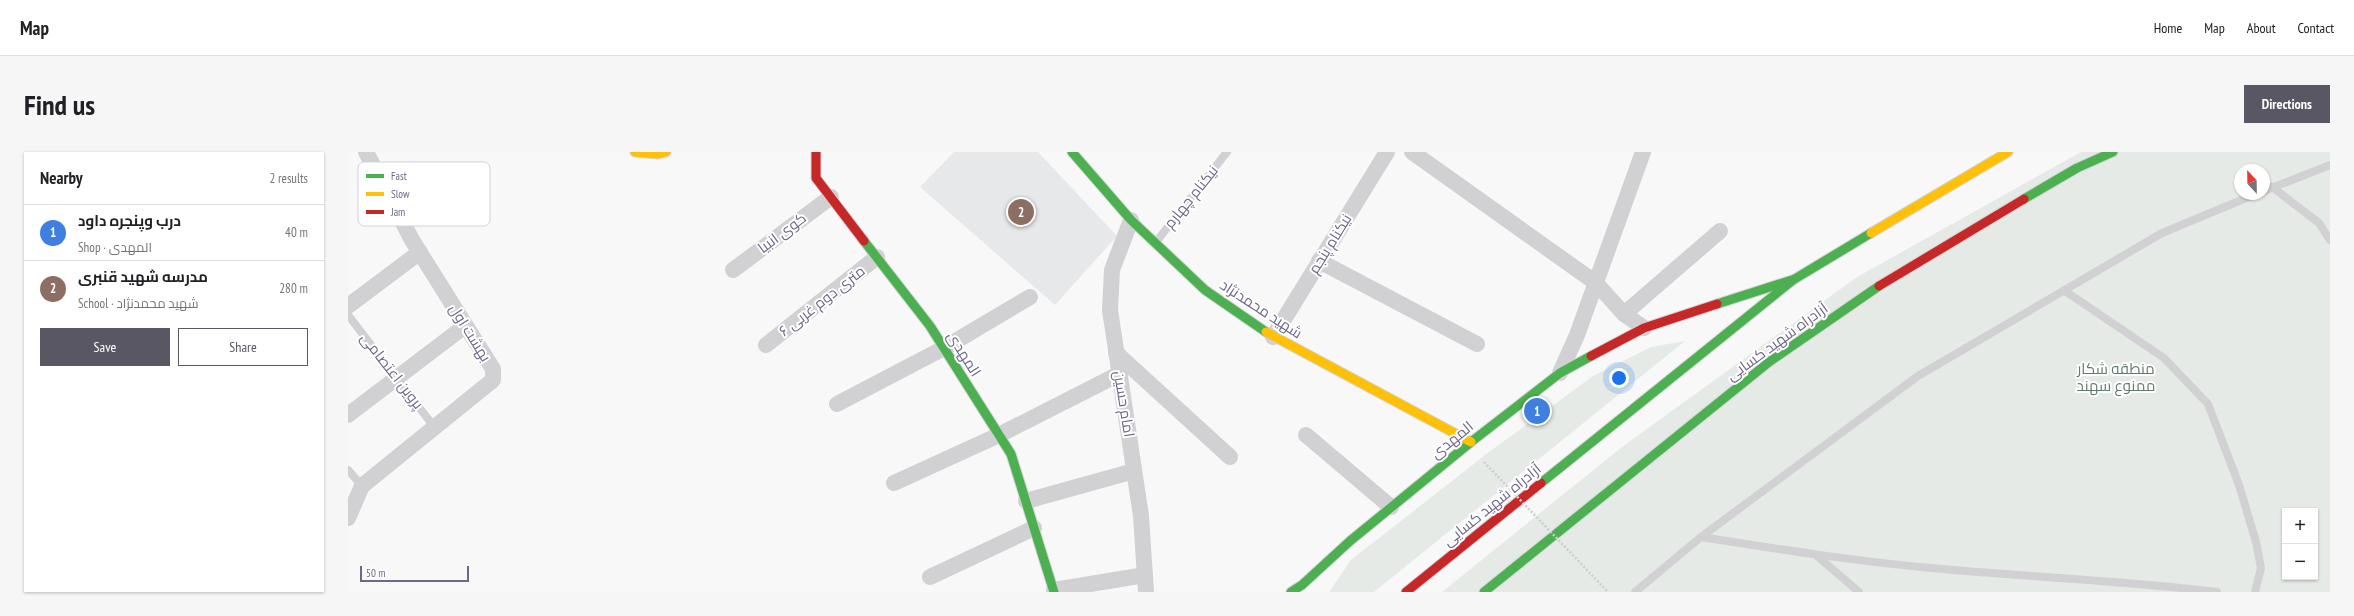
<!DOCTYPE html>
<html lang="en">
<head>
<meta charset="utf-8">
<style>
	:root { --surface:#fff; --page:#f6f6f6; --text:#202124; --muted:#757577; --line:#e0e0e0; --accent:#595763 }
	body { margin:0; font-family:"PT Sans Narrow",Cairo,sans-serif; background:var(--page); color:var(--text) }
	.controls { position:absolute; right:12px; bottom:12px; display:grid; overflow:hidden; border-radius:0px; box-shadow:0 1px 3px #0004 }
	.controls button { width:36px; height:36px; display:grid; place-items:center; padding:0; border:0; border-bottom:1px solid var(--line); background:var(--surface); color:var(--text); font:20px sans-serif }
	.compass { position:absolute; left:1886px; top:12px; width:36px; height:36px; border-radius:50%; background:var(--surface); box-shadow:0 1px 3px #0004; rotate:338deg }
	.scale { position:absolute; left:12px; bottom:10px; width:109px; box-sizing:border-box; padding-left:4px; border:2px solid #6d6789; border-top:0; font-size:11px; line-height:14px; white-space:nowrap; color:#6d6789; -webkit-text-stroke:3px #fff; paint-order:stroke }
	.you { position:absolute; left:1271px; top:226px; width:14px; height:14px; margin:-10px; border:3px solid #fff; border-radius:50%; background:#1a73e8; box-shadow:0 0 0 6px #1a73e833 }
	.badge { display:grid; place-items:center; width:26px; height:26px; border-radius:50%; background:var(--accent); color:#fff; font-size:13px; font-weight:700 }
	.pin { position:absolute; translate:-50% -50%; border:2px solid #fff; box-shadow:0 1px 4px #0006 }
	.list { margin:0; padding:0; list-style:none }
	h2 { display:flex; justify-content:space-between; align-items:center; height:52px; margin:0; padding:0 16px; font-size:17px }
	h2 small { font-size:13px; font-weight:400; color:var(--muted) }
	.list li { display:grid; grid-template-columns:26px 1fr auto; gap:12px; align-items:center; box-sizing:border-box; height:56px; padding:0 16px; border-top:1px solid var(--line) }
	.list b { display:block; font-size:15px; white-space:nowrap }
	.list p { margin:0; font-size:13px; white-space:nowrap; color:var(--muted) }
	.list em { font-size:13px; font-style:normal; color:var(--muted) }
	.actions { display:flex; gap:8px; padding:12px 16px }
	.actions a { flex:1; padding:9px 0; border:1px solid var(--accent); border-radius:0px; text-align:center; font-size:14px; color:var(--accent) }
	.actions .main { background:var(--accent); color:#fff }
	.map { position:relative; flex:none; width:1982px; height:440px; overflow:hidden; border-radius:0px }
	header { display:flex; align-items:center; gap:24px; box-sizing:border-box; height:56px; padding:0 20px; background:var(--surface); border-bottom:1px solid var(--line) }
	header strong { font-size:19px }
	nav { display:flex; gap:22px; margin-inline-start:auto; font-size:14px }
	.intro { display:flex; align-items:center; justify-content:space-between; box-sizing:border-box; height:96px; padding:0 24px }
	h1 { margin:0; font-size:28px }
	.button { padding:10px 18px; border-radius:0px; background:var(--accent); color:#fff; font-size:14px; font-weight:700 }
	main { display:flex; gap:24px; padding:0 24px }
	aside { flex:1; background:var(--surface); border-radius:0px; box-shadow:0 1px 3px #0004 }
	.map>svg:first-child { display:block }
	.built { fill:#e7e8ea }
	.green { fill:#e5eae7; fill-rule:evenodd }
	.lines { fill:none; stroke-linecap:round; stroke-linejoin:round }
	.fast-casing { stroke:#d5d3d7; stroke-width:11 }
	.slow-casing { stroke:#d5d3d7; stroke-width:11 }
	.jam-casing { stroke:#d5d3d7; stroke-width:11 }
	.lane { stroke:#d1d0d3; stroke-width:8 }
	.street { stroke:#d1d0d3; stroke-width:16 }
	.fast { stroke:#4caf50; stroke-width:9 }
	.slow { stroke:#ffc107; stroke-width:9 }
	.jam { stroke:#c62828; stroke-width:9 }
	.path-bridge { stroke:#cecdcf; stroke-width:2.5; stroke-dasharray:2 2; stroke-linecap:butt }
	.labels { text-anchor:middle; stroke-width:4; stroke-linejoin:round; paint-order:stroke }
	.street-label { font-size:15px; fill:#6d6789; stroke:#fff }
	.park-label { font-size:15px; fill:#627a6f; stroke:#fff }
	.key { fill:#fff; stroke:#d3d1dc; stroke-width:1 }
	.key-label { font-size:11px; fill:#6d6789 }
</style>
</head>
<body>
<header>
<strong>Map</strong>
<nav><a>Home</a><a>Map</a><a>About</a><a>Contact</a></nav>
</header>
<div class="intro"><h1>Find us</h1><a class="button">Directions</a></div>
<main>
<aside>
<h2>Nearby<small>2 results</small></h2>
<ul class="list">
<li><span class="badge" style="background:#3f7fe0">1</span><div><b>درب وپنجره داود</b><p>Shop · المهدی</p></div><em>40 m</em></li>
<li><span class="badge" style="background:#8d6e63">2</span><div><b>مدرسه شهید قنبری</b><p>School · شهید محمدنژاد</p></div><em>280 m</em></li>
</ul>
<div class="actions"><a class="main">Save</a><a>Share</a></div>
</aside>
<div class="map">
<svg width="1982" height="440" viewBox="0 0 1982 440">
	<rect width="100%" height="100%" fill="#f8f8f8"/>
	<!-- built -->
	<path class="built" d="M606 0H690L769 84 707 153 572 35Z"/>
	<!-- green -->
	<g class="green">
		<path d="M1733 0H1982V440H1094L1274 295 1509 125ZM1892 18H1916V42H1892ZM1937 359H1967V425H1937Z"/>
		<path d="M1337 189 1026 440H981L1003 408 1141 300 1245 224 1303 195Z"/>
	</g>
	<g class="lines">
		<defs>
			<g id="fast">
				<path d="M724 0 783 68 857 138 918 180"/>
				<path d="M1676 47 1729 16 1765 0"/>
				<path d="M516 89 582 174 663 302 706 440"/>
				<path d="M1369 152 1444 128"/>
				<path d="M1193 331 1445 128 1523 81"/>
				<path d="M943 440 954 433 1002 389 1123 290 1212 221 1243 204"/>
				<path d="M1136 440 1421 210 1531 134"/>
			</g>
			<g id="slow">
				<path d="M287 0 310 2 318 0"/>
				<path d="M1523 81 1660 0"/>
				<path d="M918 180 1123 290"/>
			</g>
			<g id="jam">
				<path d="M468 0V26L516 89"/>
				<path d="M1531 134 1676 47"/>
				<path d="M1243 204 1296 176 1369 152"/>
				<path d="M1058 440 1193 331"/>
			</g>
		</defs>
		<!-- fast casing -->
		<use href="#fast" class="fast-casing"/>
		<!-- slow casing -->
		<use href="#slow" class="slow-casing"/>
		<!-- jam casing -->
		<use href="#jam" class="jam-casing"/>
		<!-- lane -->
		<g class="lane">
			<path d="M1924 35 1971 71 1982 88"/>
			<path d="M1916 39 1982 13"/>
			<path d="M808 90 879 0"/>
			<path d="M1717 139 1816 206 1860 252 1891 333 1908 390 1913 416 1907 440"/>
			<path d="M0 163 87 276"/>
			<path d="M0 318 14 334"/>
			<path d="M1353 385C1429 397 1506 409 1583 416 1678 425 1774 428 1869 440"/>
			<path d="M1468 403 1511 440"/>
			<path d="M1287 440 1353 385 1570 224 1814 81 1908 42"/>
		</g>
		<!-- street -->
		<g class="street">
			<path d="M1064 0 1248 131 1276 162 1296 176"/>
			<path d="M783 68 764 118 762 158 793 364 798 440"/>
			<path d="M971 109 1129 192"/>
			<path d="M385 118 483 45"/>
			<path d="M0 154 72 100"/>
			<path d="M1276 162 1372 79"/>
			<path d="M925 185 1039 0"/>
			<path d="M418 193 529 105"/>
			<path d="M768 201 882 305"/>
			<path d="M1212 221 1229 183 1295 0"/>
			<path d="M489 252 596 196 682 145"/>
			<path d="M0 263 117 174"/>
			<path d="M958 283 1043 355"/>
			<path d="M546 331 651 283 771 222"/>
			<path d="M678 349 786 319"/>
			<path d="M0 366 14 334 145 228V217L64 88 18 0"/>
			<path d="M582 425 686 376"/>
			<path d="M706 438 797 423"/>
		</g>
		<!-- fast -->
		<use href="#fast" class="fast"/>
		<!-- slow -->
		<use href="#slow" class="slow"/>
		<!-- jam -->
		<use href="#jam" class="jam"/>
		<!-- path-bridge -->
		<path class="path-bridge" d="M1136 310 1260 440"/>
	</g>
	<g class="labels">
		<!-- street labels -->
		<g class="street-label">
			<text transform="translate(843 45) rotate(-51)" y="5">نیکنام چهارم</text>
			<text transform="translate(434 81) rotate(-37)" y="5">کوی انبیا</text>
			<text transform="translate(982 92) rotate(-58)" y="5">نیکنام پنجم</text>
			<text transform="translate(474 149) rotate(-38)" y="5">۶ متری دوم غربی</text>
			<text transform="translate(913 157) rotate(33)" y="5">شهید محمدنژاد</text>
			<text transform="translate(122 181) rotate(58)" y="5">بهشت اول</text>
			<text transform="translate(1429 190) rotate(-36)" y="5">آزادراه شهید کسایی</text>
			<text transform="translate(616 202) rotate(58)" y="5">المهدی</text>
			<text transform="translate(44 219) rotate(52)" y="5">پروین اعتصامی</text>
			<text transform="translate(776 252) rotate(81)" y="5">امام حسین</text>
			<text transform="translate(1104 288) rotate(-39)" y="5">المهدی</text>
			<text transform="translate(1144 353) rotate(-39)" y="5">آزادراه شهید کسایی</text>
		</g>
		<!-- park labels -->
		<g class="park-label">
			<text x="1768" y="222">منطقه شکار<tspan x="1768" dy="17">ممنوع سهند</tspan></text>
		</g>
	</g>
	<!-- legend -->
	<rect x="10" y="10" width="132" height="64" rx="6" class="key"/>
	<rect x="18" y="22" width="18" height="4" fill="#4caf50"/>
	<rect x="18" y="40" width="18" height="4" fill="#ffc107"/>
	<rect x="18" y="58" width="18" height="4" fill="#c62828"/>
	<g class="key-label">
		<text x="43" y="28">Fast</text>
		<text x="43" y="46">Slow</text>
		<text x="43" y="64">Jam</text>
	</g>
</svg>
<div class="controls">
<button>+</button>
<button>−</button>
</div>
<svg class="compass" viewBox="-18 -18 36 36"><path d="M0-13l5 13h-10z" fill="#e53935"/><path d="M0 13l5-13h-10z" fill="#757577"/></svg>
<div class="scale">50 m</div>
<div class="you"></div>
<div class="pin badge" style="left:1189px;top:259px;background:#3f7fe0">1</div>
<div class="pin badge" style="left:673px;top:60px;background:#8d6e63">2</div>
</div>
</main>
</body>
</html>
